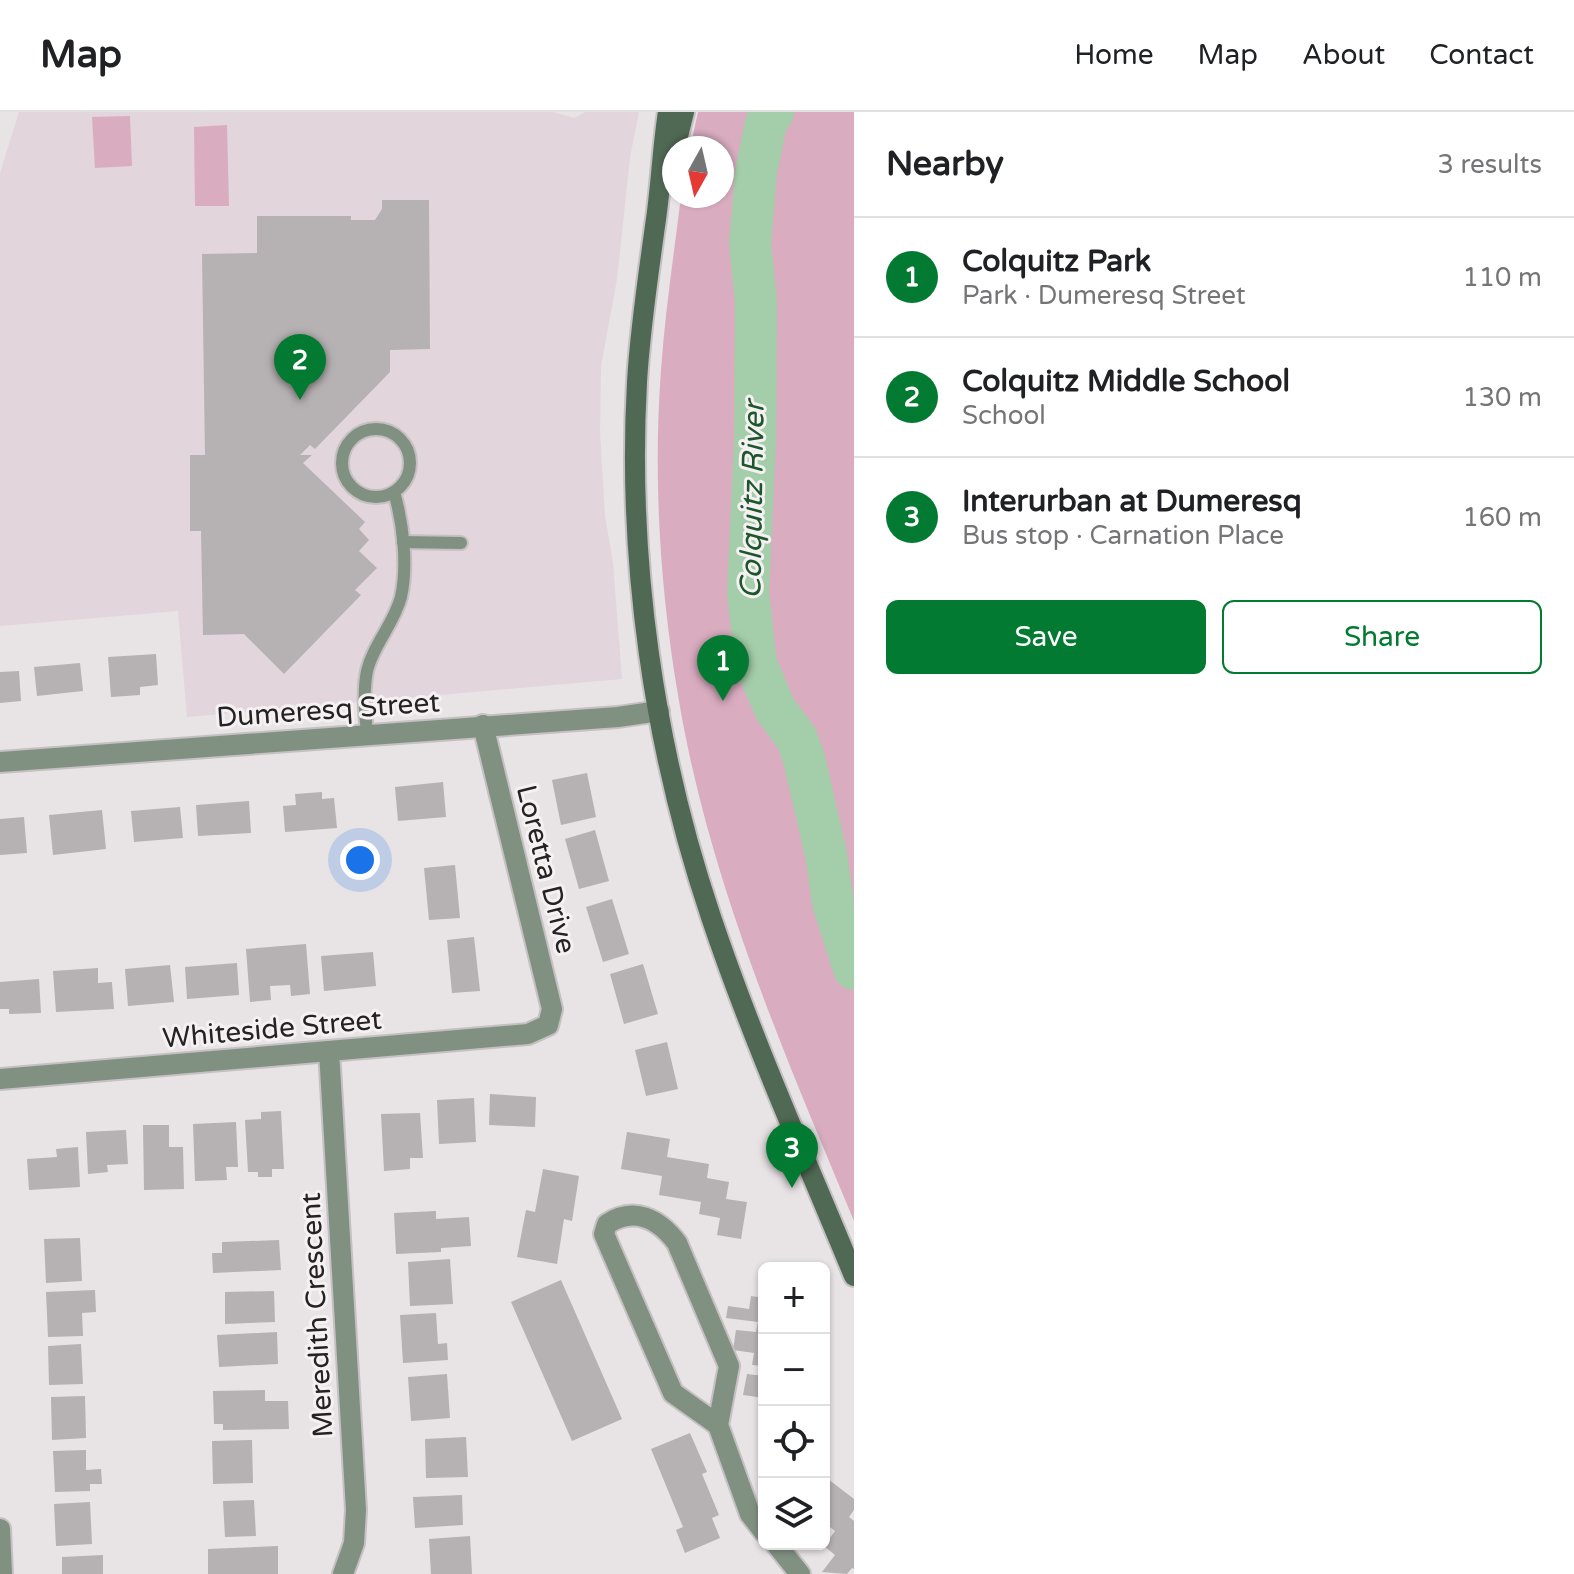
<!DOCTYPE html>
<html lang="en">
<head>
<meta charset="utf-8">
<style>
	:root { --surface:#fff; --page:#f2f2f2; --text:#202124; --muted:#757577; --line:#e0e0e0; --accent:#037a31 }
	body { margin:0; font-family:"Varela Round",sans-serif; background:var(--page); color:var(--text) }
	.controls { position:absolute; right:24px; bottom:24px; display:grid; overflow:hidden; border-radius:12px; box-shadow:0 2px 6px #0004 }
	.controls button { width:72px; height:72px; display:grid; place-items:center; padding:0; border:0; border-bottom:2px solid var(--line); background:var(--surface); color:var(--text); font:40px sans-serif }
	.compass { position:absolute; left:662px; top:24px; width:72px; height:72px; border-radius:50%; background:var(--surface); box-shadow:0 2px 6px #0004; rotate:188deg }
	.you { position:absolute; left:360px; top:748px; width:28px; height:28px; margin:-20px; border:6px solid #fff; border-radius:50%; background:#1a73e8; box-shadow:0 0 0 12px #1a73e833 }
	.badge { display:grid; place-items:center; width:52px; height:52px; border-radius:50%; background:var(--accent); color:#fff; font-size:26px; font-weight:700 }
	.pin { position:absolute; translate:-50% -66px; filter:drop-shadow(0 2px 4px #0008) }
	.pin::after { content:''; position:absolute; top:42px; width:28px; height:24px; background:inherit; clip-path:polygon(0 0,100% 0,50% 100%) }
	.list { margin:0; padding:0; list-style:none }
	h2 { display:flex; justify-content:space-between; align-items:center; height:104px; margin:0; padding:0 32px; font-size:34px }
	h2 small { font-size:26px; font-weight:400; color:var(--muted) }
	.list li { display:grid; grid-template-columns:52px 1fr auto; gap:24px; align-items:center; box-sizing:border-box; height:120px; padding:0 32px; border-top:2px solid var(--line) }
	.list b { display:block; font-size:30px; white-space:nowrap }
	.list p { margin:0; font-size:26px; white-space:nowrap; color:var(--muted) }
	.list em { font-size:26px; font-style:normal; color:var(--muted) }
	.actions { display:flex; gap:16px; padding:24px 32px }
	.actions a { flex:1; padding:18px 0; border:2px solid var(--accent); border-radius:12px; text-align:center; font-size:28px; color:var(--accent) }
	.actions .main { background:var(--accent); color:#fff }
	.icon { flex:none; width:44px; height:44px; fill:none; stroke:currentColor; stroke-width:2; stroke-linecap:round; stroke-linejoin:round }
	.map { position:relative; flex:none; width:854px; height:1462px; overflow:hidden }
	header { display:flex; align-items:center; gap:48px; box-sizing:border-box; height:112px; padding:0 40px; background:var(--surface); border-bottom:2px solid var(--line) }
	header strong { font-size:38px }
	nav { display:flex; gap:44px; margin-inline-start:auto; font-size:28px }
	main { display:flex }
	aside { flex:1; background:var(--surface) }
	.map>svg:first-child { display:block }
	.built { fill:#e2d5db }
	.green { fill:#d9acc0 }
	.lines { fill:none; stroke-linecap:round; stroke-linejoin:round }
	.river { stroke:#a4cda9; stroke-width:42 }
	.building { fill:#b6b1b3 }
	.lane-casing { stroke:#c5c0c2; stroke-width:16 }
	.street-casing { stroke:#c5c0c2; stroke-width:24 }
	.secondary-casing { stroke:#c5c0c2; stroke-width:24 }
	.lane { stroke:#809182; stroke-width:12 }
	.street { stroke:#809182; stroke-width:20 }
	.secondary { stroke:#506954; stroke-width:20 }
	.labels { text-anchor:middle; stroke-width:6; stroke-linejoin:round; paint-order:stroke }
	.street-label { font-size:28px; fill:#242223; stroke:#f5f0f2 }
	.water-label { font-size:30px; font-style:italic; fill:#1b572a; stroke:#f5f0f2 }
</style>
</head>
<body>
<header>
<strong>Map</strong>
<nav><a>Home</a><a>Map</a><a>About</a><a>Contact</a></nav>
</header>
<main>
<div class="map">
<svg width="854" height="1462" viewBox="0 0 854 1462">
	<rect width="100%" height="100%" fill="#e8e3e5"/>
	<!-- built -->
	<path class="built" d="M19 0H553L574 6 585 0H639L630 45 617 167 601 254 600 321 605 404 613 451 622 567 187 605 178 499 0 514V61Z"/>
	<!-- green -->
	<g class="green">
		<path d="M698 0H854V1109C783 939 708 766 678 583 660 477 653 365 661 258 665 200 674 142 681 84H722V36H690Z"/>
		<path d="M130 4 132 54 95 56 92 5Z"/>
		<path d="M227 13 229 94H195L194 15Z"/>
	</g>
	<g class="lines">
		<!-- river -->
		<path class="river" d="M773 0 766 11 756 60 750 132 756 190 755 327 748 481 756 552 775 597 796 625 804 647 826 742 833 791 854 857"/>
	</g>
	<!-- building -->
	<g class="building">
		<path d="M382 88H429L430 237 390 238V260L315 337 310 333 300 343H312L303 351 365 410 359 417 369 428 359 439 377 456 355 478 361 483 284 562 244 522 203 523 201 419H190V343H205L202 142 257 141V104H351V108H375L382 97Z"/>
		<path d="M156 542 158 573 140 575V583L111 585 108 545Z"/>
		<path d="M80 551 83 579 37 584 34 555Z"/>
		<path d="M19 559 21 589 0 591V560Z"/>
		<path d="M587 661 596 705 561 713 552 668Z"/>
		<path d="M443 670 446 705 398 709 395 675Z"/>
		<path d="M322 680V687L334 686 337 716 285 720 283 694 296 693 295 682Z"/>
		<path d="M249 689 251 721 198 724 196 693Z"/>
		<path d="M180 695 183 726 134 730 131 699Z"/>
		<path d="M102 698 106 737 53 743 49 703Z"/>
		<path d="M24 705 27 741 0 743V707Z"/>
		<path d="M595 718 609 769 579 777 565 727Z"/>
		<path d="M455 753 460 806 429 808 424 756Z"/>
		<path d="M612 787 629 842 603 850 586 795Z"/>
		<path d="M474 825 480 879 452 881 447 828Z"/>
		<path d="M306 832 310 882 291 884 290 873 270 874 271 888 250 890 246 837Z"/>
		<path d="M373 840 376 874 324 879 321 844Z"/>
		<path d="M237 851 239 883 187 887 185 855Z"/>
		<path d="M643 852 658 902 624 912 610 862Z"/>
		<path d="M170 853 174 890 128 894 125 857Z"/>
		<path d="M98 856V871L112 870 114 897 56 900 53 859Z"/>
		<path d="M39 867 41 901 9 902V897H0V870Z"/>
		<path d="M667 930 678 977 646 984 635 938Z"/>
		<path d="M490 982 536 985 535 1015 489 1013Z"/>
		<path d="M474 986 476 1030 439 1032 437 988Z"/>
		<path d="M281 999 284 1057H272V1065H258V1060H248L245 1008 261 1007V1000Z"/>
		<path d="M420 1001 423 1046H410V1057L384 1059 381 1002Z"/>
		<path d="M236 1010 238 1055H226L227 1068 195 1069 193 1012Z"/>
		<path d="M143 1013H169V1035H183L184 1077 144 1078Z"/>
		<path d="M126 1018 128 1052 107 1053 108 1060 88 1062 86 1020Z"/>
		<path d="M627 1020 670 1027 667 1045 709 1052 707 1066 729 1070 726 1087 747 1090 741 1127 717 1123 720 1106 699 1102 701 1090 659 1083 662 1064 621 1057Z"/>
		<path d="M78 1035 80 1075 29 1078 27 1047 57 1045 56 1037Z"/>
		<path d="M543 1057 579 1064 572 1109 564 1107 557 1152 517 1145 526 1098 535 1100Z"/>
		<path d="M436 1099V1107L469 1105 471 1134 441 1136V1140L396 1142 394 1101Z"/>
		<path d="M80 1126 82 1169 46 1171 44 1127Z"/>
		<path d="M279 1128 281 1158 213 1161 212 1141H222V1130Z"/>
		<path d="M450 1147 453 1192 410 1194 408 1150Z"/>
		<path d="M561 1168 622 1307 572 1329 511 1190Z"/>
		<path d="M95 1178 96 1200 82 1201 83 1224 48 1225 46 1180Z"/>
		<path d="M274 1179 275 1210 225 1212V1180Z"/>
		<path d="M751 1184 764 1186V1254L752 1253 754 1241 733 1238 736 1218 756 1220 758 1210 726 1206 728 1194 749 1197Z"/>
		<path d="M436 1201 438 1232 447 1231 448 1248 403 1251 400 1203Z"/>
		<path d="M277 1220 278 1252 219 1255 217 1223Z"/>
		<path d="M81 1232 83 1272 49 1273 48 1234Z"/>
		<path d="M447 1262 450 1306 411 1309 408 1265Z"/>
		<path d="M747 1262 764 1264V1286L743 1283Z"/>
		<path d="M265 1278V1289H288L289 1317 223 1318V1312H214L213 1279Z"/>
		<path d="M85 1284 86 1326 52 1328 51 1285Z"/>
		<path d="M690 1321 707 1360 702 1362 719 1403 712 1406 720 1426 685 1441 676 1418 683 1415 651 1337Z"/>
		<path d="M466 1325 468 1365 426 1366 425 1327Z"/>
		<path d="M252 1328 253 1371 213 1372 212 1329Z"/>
		<path d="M86 1338V1358L101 1357 102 1372H90V1379L55 1380 53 1339Z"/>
		<path d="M824 1364 854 1387V1398L849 1405 854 1409V1457L852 1456 847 1462 822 1460 835 1443 824 1434 835 1419 830 1415 824 1423Z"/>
		<path d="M462 1383 463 1413 415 1416 413 1385Z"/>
		<path d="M254 1388 256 1424 225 1425 223 1389Z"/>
		<path d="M90 1390 92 1432 56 1434 54 1392Z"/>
		<path d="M470 1424 472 1462H431L429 1427Z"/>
		<path d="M278 1434V1462H208V1437Z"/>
		<path d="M103 1443V1462H62V1445Z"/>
	</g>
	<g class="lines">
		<defs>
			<g id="lane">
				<circle cx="376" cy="351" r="34"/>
				<path d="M403 430 461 431"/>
				<path d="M367 621C365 601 363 579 367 559 373 533 394 512 401 485 408 453 403 411 394 380"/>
			</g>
			<g id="street">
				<path d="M0 650 618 605 659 599"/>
				<path d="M329 939 356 1398 354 1431 343 1462"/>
				<path d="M0 967 528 922 548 913 552 897 483 613"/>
				<path d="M718 1313 673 1281 604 1122 607 1112C634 1094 659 1107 677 1131L729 1254 718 1313 750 1402 764 1420"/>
				<path d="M0 1417 2 1462"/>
				<path d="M776 1432 800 1462"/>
			</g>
			<g id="secondary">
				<path d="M668 0C662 38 661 76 655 114 648 166 640 217 637 270 627 449 654 636 711 805 752 927 805 1045 854 1164"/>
				<path d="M675 36 684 0"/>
			</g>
		</defs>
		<!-- lane casing -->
		<use href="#lane" class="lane-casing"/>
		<!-- street casing -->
		<use href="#street" class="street-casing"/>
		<!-- secondary casing -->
		<use href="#secondary" class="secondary-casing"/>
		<!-- lane -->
		<use href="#lane" class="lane"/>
		<!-- street -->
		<use href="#street" class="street"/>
		<!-- secondary -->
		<use href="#secondary" class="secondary"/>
	</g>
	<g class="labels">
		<!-- street labels -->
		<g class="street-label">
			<text transform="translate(328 597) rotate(-4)" y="10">Dumeresq Street</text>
			<text transform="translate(547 757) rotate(76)" y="10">Loretta Drive</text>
			<text transform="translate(272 916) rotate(-5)" y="10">Whiteside Street</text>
			<text transform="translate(316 1203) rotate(-93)" y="10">Meredith Crescent</text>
		</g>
		<!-- water labels -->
		<g class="water-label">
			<text transform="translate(752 388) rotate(-89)" y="10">Colquitz River</text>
		</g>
	</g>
</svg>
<div class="controls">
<button>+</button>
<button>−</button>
<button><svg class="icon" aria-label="locate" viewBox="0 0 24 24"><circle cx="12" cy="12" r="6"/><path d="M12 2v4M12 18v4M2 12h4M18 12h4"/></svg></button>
<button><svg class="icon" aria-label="layers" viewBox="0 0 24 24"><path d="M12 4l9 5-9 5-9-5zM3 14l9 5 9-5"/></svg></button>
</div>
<svg class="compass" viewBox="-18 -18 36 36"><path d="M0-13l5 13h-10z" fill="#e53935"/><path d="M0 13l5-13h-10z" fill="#757577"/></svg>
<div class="you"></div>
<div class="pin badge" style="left:723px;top:589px">1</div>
<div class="pin badge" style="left:300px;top:288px">2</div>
<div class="pin badge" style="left:792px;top:1076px">3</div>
</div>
<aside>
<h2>Nearby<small>3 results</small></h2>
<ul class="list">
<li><span class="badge">1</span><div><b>Colquitz Park</b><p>Park · Dumeresq Street</p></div><em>110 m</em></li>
<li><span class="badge">2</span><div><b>Colquitz Middle School</b><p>School</p></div><em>130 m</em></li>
<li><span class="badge">3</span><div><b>Interurban at Dumeresq</b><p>Bus stop · Carnation Place</p></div><em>160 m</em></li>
</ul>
<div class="actions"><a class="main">Save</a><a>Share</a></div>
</aside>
</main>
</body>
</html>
